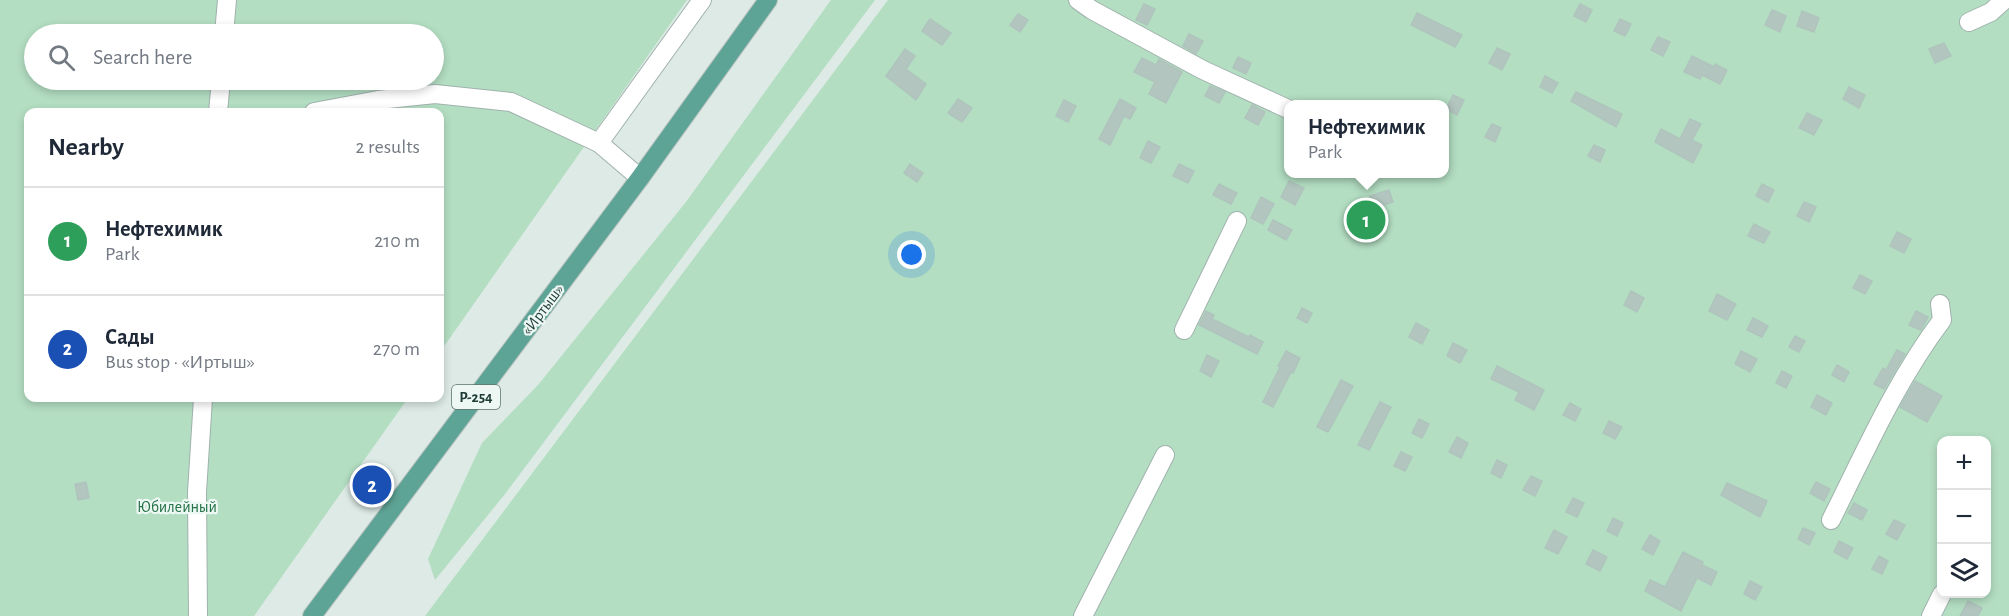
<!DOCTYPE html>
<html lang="en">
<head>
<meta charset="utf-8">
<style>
	:root { --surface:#fff; --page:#f6f6f7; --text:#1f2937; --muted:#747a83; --line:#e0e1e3; --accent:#83513f }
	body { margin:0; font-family:"Alegreya Sans",sans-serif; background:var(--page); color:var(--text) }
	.controls { position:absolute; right:18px; bottom:18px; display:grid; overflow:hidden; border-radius:12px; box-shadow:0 3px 9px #0003 }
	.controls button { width:54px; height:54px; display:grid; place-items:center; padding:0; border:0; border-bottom:2px solid var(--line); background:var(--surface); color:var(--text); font:30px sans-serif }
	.you { position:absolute; left:912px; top:255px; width:21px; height:21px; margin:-15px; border:4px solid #fff; border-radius:50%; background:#1a73e8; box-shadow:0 0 0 9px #1a73e833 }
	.badge { display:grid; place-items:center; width:39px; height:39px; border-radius:50%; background:var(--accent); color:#fff; font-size:20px; font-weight:700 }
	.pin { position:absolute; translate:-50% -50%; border:3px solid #fff; box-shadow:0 2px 6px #0006 }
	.popup { position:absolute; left:1284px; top:100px; width:165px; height:78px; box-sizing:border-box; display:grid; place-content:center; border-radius:12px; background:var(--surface); filter:drop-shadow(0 2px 4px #0005); font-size:20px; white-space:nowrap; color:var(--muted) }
	.popup b { font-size:22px; color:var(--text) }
	.popup::after { content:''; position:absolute; left:50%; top:100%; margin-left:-12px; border:12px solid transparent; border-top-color:var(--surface) }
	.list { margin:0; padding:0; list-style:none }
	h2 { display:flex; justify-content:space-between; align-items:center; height:78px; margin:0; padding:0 24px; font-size:26px }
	h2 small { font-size:20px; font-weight:400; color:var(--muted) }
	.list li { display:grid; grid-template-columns:39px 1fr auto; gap:18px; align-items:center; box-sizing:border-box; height:108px; padding:0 24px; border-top:2px solid var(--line) }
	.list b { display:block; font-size:22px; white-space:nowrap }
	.list p { margin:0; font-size:20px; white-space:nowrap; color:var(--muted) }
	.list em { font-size:20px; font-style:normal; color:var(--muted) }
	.icon { flex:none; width:33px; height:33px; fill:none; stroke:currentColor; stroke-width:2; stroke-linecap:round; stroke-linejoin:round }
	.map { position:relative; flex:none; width:2009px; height:616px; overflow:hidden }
	.search { position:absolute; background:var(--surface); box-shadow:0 3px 9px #0003; left:24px; top:24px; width:420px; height:66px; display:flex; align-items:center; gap:15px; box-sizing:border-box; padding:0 21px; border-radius:33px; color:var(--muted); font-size:22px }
	.panel { position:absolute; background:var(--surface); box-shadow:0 3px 9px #0003; left:24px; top:108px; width:420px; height:294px; border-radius:12px }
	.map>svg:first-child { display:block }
	.green { fill:#b3dec2; fill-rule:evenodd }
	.building { fill:#b2c5be; stroke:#afc4bd; stroke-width:1.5 }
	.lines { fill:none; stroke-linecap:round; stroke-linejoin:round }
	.minor-casing { stroke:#a0b2ad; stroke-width:20 }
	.major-casing { stroke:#bcc4c2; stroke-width:20 }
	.minor { stroke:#fff; stroke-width:18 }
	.major { stroke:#5ea496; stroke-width:18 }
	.labels { text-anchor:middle; stroke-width:4.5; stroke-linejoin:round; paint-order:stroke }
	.shield { fill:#edf7f3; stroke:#5c736e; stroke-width:1.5 }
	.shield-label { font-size:15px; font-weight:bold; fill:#1e3b35 }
	.street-label { font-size:16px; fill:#1e3b35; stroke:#edf7f3 }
	.park-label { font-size:16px; fill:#257449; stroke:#edf7f3 }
</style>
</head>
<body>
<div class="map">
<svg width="2009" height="616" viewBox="0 0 2009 616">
	<rect width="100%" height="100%" fill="#ddeae5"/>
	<!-- green -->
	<g class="green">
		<path d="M0 0H687L440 352V112H28V398H408L254 616H0ZM34 34H434V80H34Z"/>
		<path d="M831 0H875L505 494 435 580 428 559 482 443 538 385 686 202Z"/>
		<path d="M888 0H2009V616H425ZM1288 104H1444V174H1288ZM1942 440H1986V594H1942Z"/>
	</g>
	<!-- building -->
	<g class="building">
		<path d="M1144 4 1155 9 1147 25 1136 20Z"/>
		<path d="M1580 4 1592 10 1586 22 1574 16Z"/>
		<path d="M1772 10 1786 16 1780 32 1765 25Z"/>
		<path d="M1802 11 1819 18 1814 32 1797 26Z"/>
		<path d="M1417 13 1462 35 1455 47 1411 25Z"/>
		<path d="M1018 14 1028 20 1020 32 1010 25Z"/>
		<path d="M930 19 951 33 942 45 922 31Z"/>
		<path d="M1620 19 1631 24 1625 36 1614 31Z"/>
		<path d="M1189 34 1203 41 1196 54 1183 46Z"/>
		<path d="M1658 37 1670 42 1663 56 1651 50Z"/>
		<path d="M1944 43 1951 56 1935 63 1929 49Z"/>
		<path d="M1497 48 1510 54 1502 70 1489 63Z"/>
		<path d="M905 49 915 56 906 69 926 84 916 100 886 76Z"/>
		<path d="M1692 56 1714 67 1715 64 1727 70 1720 84 1702 75 1700 79 1684 72Z"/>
		<path d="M1238 57 1251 63 1246 74 1233 68Z"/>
		<path d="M1142 58 1156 65 1159 59 1182 72 1166 103 1149 94 1155 82 1134 72Z"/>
		<path d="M1545 76 1558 83 1552 93 1540 87Z"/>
		<path d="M1210 86 1225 92 1219 103 1205 96Z"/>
		<path d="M1849 87 1865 95 1859 108 1843 99Z"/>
		<path d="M1576 92 1622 114 1616 127 1571 101Z"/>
		<path d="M1453 95 1464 100 1457 115 1446 109Z"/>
		<path d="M958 99 972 108 962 122 948 113Z"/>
		<path d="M1120 99 1136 108 1130 119 1124 116 1110 145 1099 139Z"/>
		<path d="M1064 100 1076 106 1068 122 1056 116Z"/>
		<path d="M1252 105 1265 112 1258 125 1245 118Z"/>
		<path d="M1807 113 1822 120 1814 135 1799 128Z"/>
		<path d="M1690 119 1701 124 1692 140 1702 145 1693 163 1655 142 1661 129 1680 139Z"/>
		<path d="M1492 124 1501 128 1495 142 1485 137Z"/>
		<path d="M1148 141 1160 147 1151 163 1140 158Z"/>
		<path d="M1594 145 1605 150 1600 162 1588 156Z"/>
		<path d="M910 164 923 173 917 182 904 173Z"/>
		<path d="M1179 164 1194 171 1188 183 1173 176Z"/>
		<path d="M1289 181 1304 188 1295 205 1281 197Z"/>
		<path d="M1219 184 1237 193 1231 204 1213 195Z"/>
		<path d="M1762 184 1774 190 1768 202 1756 196Z"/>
		<path d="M1389 190 1393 202 1375 208 1370 196Z"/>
		<path d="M1261 197 1274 204 1263 224 1251 218Z"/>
		<path d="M1804 202 1816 207 1809 222 1797 216Z"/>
		<path d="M1273 220 1292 230 1286 240 1268 230Z"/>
		<path d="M1754 224 1770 232 1764 243 1748 236Z"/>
		<path d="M1897 232 1911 239 1904 253 1890 246Z"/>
		<path d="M1860 275 1872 281 1865 294 1853 288Z"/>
		<path d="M1631 291 1644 298 1637 312 1624 305Z"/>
		<path d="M1717 294 1736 304 1727 320 1709 311Z"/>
		<path d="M1302 308 1312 313 1307 323 1297 318Z"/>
		<path d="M1206 311 1214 315 1212 319 1249 337 1250 335 1263 342 1257 354 1199 325Z"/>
		<path d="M1916 311 1928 317 1921 330 1909 325Z"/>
		<path d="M1753 318 1768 326 1762 337 1747 330Z"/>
		<path d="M1416 323 1429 330 1422 344 1409 337Z"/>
		<path d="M1795 336 1805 341 1799 352 1789 347Z"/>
		<path d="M1453 343 1467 350 1460 363 1447 356Z"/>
		<path d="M1897 350 1905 354 1884 389 1874 384 1883 368 1886 370Z"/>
		<path d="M1286 351 1300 358 1293 373 1291 372 1273 407 1263 402 1280 367 1278 366Z"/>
		<path d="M1741 351 1757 359 1750 372 1735 364Z"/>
		<path d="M1207 355 1219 361 1211 377 1200 371Z"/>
		<path d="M1837 365 1849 372 1844 382 1832 375Z"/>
		<path d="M1497 366 1544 390 1534 410 1515 400 1519 392 1491 379Z"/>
		<path d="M1782 371 1792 376 1786 388 1776 383Z"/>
		<path d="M1341 380 1353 386 1328 432 1317 427Z"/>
		<path d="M1915 381 1942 396 1927 422 1900 407Z"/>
		<path d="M1817 395 1832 403 1826 415 1811 407Z"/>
		<path d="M1380 402 1391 407 1369 450 1358 445Z"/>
		<path d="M1570 403 1581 409 1575 421 1563 415Z"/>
		<path d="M1419 419 1429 424 1422 438 1412 433Z"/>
		<path d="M1609 421 1622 427 1615 439 1603 433Z"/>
		<path d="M1457 437 1468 443 1461 458 1449 452Z"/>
		<path d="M1401 452 1412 457 1405 471 1394 466Z"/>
		<path d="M1497 460 1507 465 1501 478 1491 473Z"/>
		<path d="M1531 476 1542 481 1535 496 1523 490Z"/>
		<path d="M86 482 89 498 78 500 75 484Z"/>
		<path d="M1816 482 1830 489 1824 501 1810 493Z"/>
		<path d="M1727 483 1767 501 1760 517 1721 495Z"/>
		<path d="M1573 498 1584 503 1577 517 1566 512Z"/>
		<path d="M1854 503 1867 510 1862 520 1848 513Z"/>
		<path d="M1613 518 1623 523 1617 536 1607 531Z"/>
		<path d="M1894 520 1905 525 1897 540 1886 534Z"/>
		<path d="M1803 528 1815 533 1809 545 1798 539Z"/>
		<path d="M1554 530 1567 537 1558 554 1545 548Z"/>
		<path d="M1650 535 1660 541 1653 555 1642 549Z"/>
		<path d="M1839 541 1853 548 1847 559 1834 552Z"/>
		<path d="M1593 550 1607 557 1600 571 1586 564Z"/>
		<path d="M1683 552 1703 562 1702 565 1717 572 1711 585 1697 578 1681 611 1645 591 1650 580 1665 587Z"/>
		<path d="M1879 556 1888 561 1882 574 1872 569Z"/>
		<path d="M1750 581 1762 587 1755 600 1744 594Z"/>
		<path d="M1968 601 1982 608 1978 616H1960Z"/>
	</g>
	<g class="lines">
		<defs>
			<g id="minor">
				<path d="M1078 0 1092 10 1203 70 1288 109"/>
				<path d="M1969 22 1991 12 2004 0"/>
				<path d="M224 34 227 0"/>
				<path d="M218 112 221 80"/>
				<path d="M314 112 378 100 435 94 511 102 599 143"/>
				<path d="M640 178 599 143 702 0"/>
				<path d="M1184 330 1237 221"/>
				<path d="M1831 520C1865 452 1896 381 1942 320L1940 304"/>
				<path d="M198 616 197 492 203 398"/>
				<path d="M1083 616 1165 455"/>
				<path d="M1931 616 1942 594"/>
			</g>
			<path id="major" d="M312 616 640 178 768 0"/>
		</defs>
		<!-- minor casing -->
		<use href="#minor" class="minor-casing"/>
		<!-- major casing -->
		<use href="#major" class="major-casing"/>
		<!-- minor -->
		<use href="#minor" class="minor"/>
		<!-- major -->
		<use href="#major" class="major"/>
	</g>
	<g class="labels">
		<!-- shield labels -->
		<rect class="shield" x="452" y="385" width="48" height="24" rx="4.5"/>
		<g class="shield-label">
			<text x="476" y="402">Р-254</text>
		</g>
		<!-- street labels -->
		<g class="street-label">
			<text transform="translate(542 309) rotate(-53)" y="6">«Иртыш»</text>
		</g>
		<!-- park labels -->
		<g class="park-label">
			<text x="177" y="512">Юбилейный</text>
		</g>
	</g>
</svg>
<div class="controls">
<button>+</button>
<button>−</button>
<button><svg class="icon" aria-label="layers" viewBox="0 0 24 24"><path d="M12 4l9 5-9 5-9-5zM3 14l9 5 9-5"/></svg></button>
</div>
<div class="you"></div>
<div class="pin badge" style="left:1366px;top:220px;background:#2e9e5b">1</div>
<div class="popup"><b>Нефтехимик</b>Park</div>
<div class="pin badge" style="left:372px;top:485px;background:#1a4fb4">2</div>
<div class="search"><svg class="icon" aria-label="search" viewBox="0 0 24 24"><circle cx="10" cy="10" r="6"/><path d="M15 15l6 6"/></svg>Search here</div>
<section class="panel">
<h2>Nearby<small>2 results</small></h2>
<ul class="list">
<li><span class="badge" style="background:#2e9e5b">1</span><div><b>Нефтехимик</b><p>Park</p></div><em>210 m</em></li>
<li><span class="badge" style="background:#1a4fb4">2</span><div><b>Сады</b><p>Bus stop · «Иртыш»</p></div><em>270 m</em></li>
</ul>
</section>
</div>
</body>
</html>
